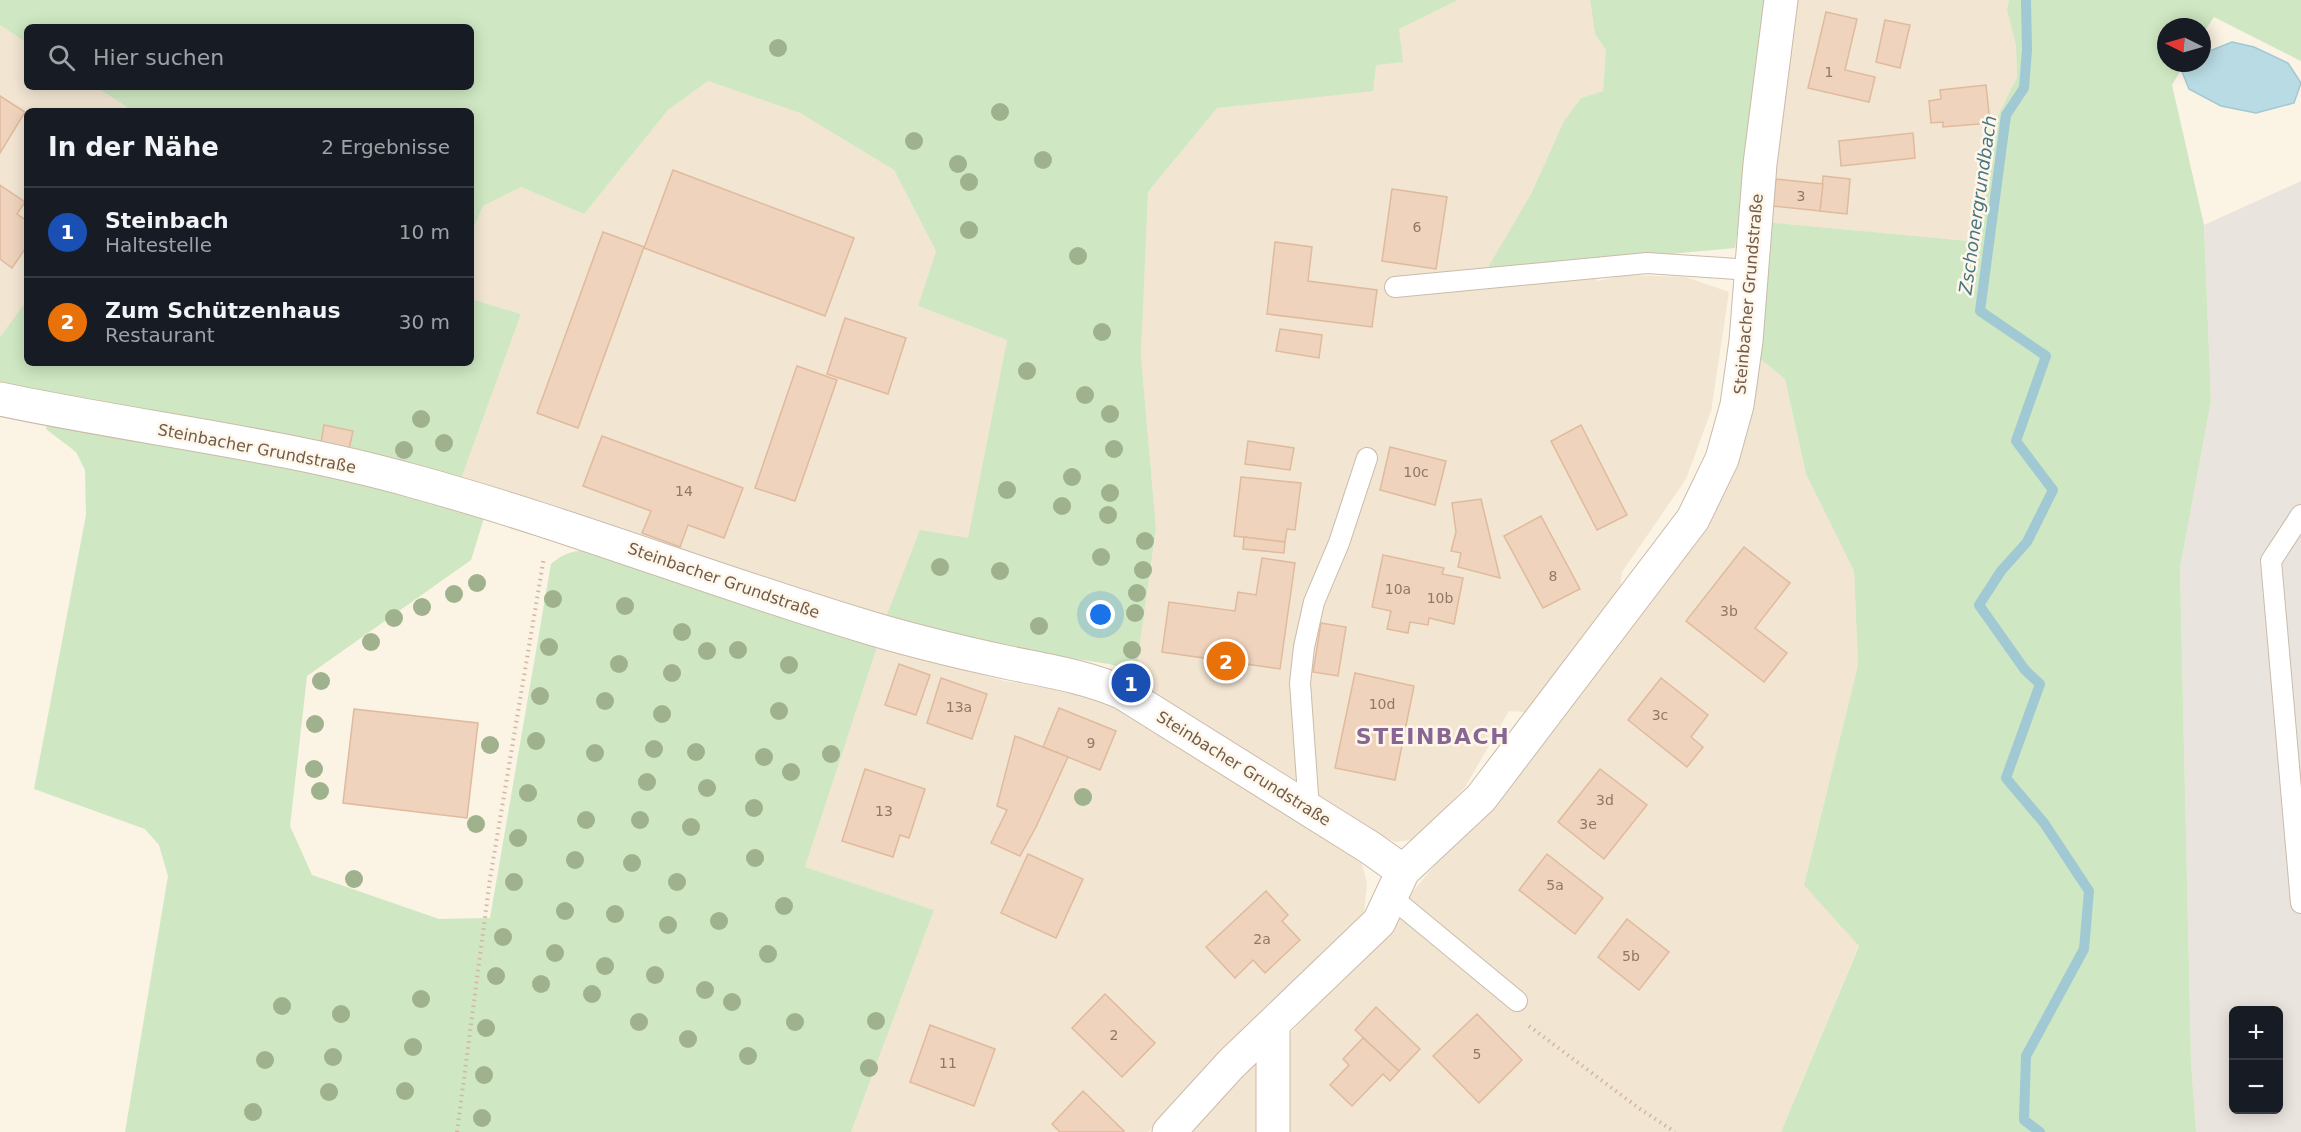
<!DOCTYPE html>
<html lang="de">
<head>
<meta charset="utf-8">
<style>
	:root { --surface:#171b24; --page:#242831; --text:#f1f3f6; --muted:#9ea1a6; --line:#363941; --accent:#7c3aed }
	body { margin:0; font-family:"DejaVu Sans",sans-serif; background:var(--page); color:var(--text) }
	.controls { position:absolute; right:18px; bottom:18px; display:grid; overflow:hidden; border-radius:9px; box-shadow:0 3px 15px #0003 }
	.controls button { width:54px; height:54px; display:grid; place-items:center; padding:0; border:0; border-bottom:2px solid var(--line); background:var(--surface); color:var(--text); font:30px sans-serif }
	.compass { position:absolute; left:2157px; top:18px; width:54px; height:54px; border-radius:50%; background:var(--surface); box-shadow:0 3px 15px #0003; rotate:275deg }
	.you { position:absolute; left:1101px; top:615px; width:21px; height:21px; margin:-15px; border:4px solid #fff; border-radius:50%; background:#1a73e8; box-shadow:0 0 0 9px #1a73e833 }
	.badge { display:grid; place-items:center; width:39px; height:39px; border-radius:50%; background:var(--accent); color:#fff; font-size:20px; font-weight:700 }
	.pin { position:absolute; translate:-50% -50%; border:3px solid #fff; box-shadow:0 2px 6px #0006 }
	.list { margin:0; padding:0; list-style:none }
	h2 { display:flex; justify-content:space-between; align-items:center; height:78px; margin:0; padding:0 24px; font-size:26px }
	h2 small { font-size:20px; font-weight:400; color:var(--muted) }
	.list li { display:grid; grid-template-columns:39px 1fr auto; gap:18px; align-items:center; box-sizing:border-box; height:90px; padding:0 24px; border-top:2px solid var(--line) }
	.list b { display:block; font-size:22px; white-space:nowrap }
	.list p { margin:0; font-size:20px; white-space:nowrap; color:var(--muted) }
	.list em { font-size:20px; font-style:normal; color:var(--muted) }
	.icon { flex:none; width:33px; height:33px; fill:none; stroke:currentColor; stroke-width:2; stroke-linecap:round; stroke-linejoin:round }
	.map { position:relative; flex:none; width:2301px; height:1132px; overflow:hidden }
	.search { position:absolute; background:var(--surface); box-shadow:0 3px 15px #0003; left:24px; top:24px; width:450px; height:66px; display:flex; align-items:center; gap:15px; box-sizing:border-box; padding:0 21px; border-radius:9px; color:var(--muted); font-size:22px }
	.panel { position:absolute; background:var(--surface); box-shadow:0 3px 15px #0003; left:24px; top:108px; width:450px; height:258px; border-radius:9px }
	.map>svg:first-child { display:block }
	.residential { fill:#f2e5d2 }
	.industrial { fill:#eae4de; fill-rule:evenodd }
	.green { fill:#cfe7c2 }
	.water { fill:#b9dbe3; stroke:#a0c9d4; stroke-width:1.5 }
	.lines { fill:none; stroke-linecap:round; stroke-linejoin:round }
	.stream { stroke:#a0c9d4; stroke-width:10 }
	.building { fill:#efd3bc; stroke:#e0ba9d; stroke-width:1.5 }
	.service-casing { stroke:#cbbbaa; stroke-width:22 }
	.minor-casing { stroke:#cbbbaa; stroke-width:35 }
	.path { stroke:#d3b6a0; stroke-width:4; stroke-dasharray:1.5 4.5; stroke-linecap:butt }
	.service { stroke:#fff; stroke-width:20 }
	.minor { stroke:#fff; stroke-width:33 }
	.tree { fill:#9fb28d }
	.labels { text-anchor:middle; stroke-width:5; stroke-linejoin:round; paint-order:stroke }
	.number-label { font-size:14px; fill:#907867 }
	.street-label { font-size:16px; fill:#715a4b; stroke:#fef7e9 }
	.water-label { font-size:18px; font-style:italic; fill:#467684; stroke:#fef7e9 }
	.district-label { font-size:22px; font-weight:bold; letter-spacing:1.5px; fill:#876694; stroke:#fef7e9 }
</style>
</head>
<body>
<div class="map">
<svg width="2301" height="1132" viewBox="0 0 2301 1132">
	<rect width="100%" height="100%" fill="#fbf3e3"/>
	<!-- residential -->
	<g class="residential">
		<path d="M1458 0H1590L1595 34 1606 50 1603 91 1581 98 1564 121 1531 194 1597 281 1626 275 1686 277 1729 292 1711 411 1686 479 1622 572 1620 589 1525 712 1509 711 1465 787 1417 839 1396 842 1372 833 1153 695 1154 680 1136 671 1156 529 1141 356 1148 192 1217 108 1264 102 1376 65 1399 29Z"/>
		<path d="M1794 0H2009L2007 10 2016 46 2017 77 1996 120 1980 242 1764 222Z"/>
		<path d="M0 25 27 43V87H96L127 107 125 111H27V300L0 337Z"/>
		<path d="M708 81 800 113 894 170 936 251 918 306 1007 340 968 539 885 620 736 571 623 529 461 479 521 314 471 299V234L483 206 521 187 584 214 668 110Z"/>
		<path d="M1754 354 1785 379 1806 474 1854 571 1858 665 1804 885 1859 945 1781 1132H1283V1041L1335 985 1439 860 1712 510 1747 433Z"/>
		<path d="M877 647 1005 681 1095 695 1360 857 1367 883 1364 912 1148 1132H851L934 910 805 867Z"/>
		<path d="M1261 1054 1262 1132H1179Z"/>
	</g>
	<!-- industrial -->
	<path class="industrial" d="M2301 181V1132H2196L2191 1061 2180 568 2211 401 2204 225ZM2234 1010H2278V1110H2234Z"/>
	<!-- green -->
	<g class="green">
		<path d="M0 0H1458L1399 29 1403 62 1376 65 1373 91 1217 108 1148 192 1141 356 1156 529 1136 671 1109 664 997 647 885 620 920 530 968 538 1007 340 918 306 936 251 894 170 800 113 708 81 668 110 584 214 521 187 483 206 471 234V111H125L127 107 96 87H471V27H27V43L0 25Z"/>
		<path d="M1590 0H1770L1735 248 1486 271 1531 194 1564 121 1581 98 1603 91 1606 50 1595 34Z"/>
		<path d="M2009 0H2301V61L2214 17 2202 35V27H2166V63H2185L2172 85 2204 225 2211 401 2180 568 2191 1061 2196 1132H1781L1859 946 1804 885 1858 665 1854 571 1806 474 1785 379 1754 354 1764 222 1980 242 1996 120 2017 77 2016 46 2007 10Z"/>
		<path d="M471 299 521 314 461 479 0 384V337L27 300V363H471Z"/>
		<path d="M48 420 294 463 485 515 471 560 307 676 290 826 312 875 439 919 490 918 551 564C565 552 576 550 593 550L877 647 805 867 934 910 851 1132H125L168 876 159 845 145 829 34 789 86 515 85 470 76 452 46 429Z"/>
	</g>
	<!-- water -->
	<path class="water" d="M2232 42 2254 47 2288 63 2301 83 2294 103 2256 113 2221 106 2189 89 2181 69 2190 63H2202V54Z"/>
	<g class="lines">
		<!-- stream -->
		<path class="stream" d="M2026 0 2027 50 2024 88 2006 115 1980 311 2046 356 2016 441 2053 490 2027 542 2001 571 1979 605 2025 670 2040 684 2006 778 2044 823 2089 891 2084 949 2026 1056 2024 1120 2040 1132"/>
	</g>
	<!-- building -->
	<g class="building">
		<path d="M1826 12 1857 19 1845 70 1875 77 1869 102 1808 88Z"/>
		<path d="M1885 20 1910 25 1900 68 1876 62Z"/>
		<path d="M1986 85 1990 123 1943 127V122L1931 123 1929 101 1941 99 1940 90Z"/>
		<path d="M0 96 25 112 0 153Z"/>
		<path d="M1913 133 1915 158 1841 166 1839 141Z"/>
		<path d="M673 170 854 238 825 316 644 248Z"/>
		<path d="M1823 176 1850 179 1847 214 1820 211Z"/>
		<path d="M1776 179 1823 184 1820 211 1773 206Z"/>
		<path d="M0 185 25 202 17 214 27 221V246L12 268 0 259Z"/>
		<path d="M1392 189 1447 197 1436 269 1382 261Z"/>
		<path d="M603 232 644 247 578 428 537 413Z"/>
		<path d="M1275 242 1312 247 1308 281 1377 290 1372 327 1267 314Z"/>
		<path d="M845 318 906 338 888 394 827 374Z"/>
		<path d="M1280 329 1322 335 1319 358 1276 351Z"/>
		<path d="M797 366 837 380 795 501 755 488Z"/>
		<path d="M324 425 353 431 349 449 321 443Z"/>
		<path d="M1581 425 1627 515 1597 530 1551 441Z"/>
		<path d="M602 436 743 488 724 538 688 525 680 547 642 533 651 511 583 486Z"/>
		<path d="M1248 441 1294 448 1290 470 1245 464Z"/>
		<path d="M1390 447 1446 461 1435 505 1380 490Z"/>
		<path d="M1241 477 1301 483 1295 530 1287 529 1285 542 1234 536Z"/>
		<path d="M1481 499 1500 578 1458 567 1461 553 1451 551 1456 532 1452 503Z"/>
		<path d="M1541 516 1580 589 1543 608 1504 536Z"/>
		<path d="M1244 537 1285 542 1284 553 1243 549Z"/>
		<path d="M1744 547 1790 583 1755 628 1787 653 1764 682 1686 621Z"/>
		<path d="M1383 555 1444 568 1442 574 1463 578 1454 624 1429 618 1428 625 1410 622 1408 633 1387 629 1391 611 1372 607Z"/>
		<path d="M1262 558 1295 563 1280 669 1162 652 1169 602 1235 611 1238 592 1256 595Z"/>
		<path d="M1321 623 1346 627 1338 676 1313 672Z"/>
		<path d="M899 664 930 675 916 715 885 705Z"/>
		<path d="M1355 673 1414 686 1395 780 1335 768Z"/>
		<path d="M941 678 987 694 972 739 927 723Z"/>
		<path d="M1661 678 1708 715 1691 737 1703 747 1687 767 1628 720Z"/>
		<path d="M1059 708 1116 731 1100 770 1043 747Z"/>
		<path d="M354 709 478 723 467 818 343 803Z"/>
		<path d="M1015 736 1068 757 1036 827 1020 856 991 843 1007 810 997 806Z"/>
		<path d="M865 769 925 789 909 838 900 835 893 857 842 841Z"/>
		<path d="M1600 769 1647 805 1604 859 1558 822Z"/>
		<path d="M1028 854 1083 879 1056 938 1001 913Z"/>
		<path d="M1547 854 1603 898 1575 934 1519 890Z"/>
		<path d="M1266 891 1288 915 1282 921 1300 940 1265 973 1253 960 1235 978 1206 947Z"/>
		<path d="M1627 919 1669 952 1639 990 1598 957Z"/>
		<path d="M1105 994 1155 1043 1122 1077 1072 1028Z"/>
		<path d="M1376 1007 1420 1049 1399 1071 1355 1030Z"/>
		<path d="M1477 1014 1522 1060 1479 1103 1433 1056Z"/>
		<path d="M930 1025 995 1049 974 1106 910 1082Z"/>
		<path d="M1363 1038 1399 1071 1390 1081 1383 1074 1352 1106 1330 1085 1349 1065 1343 1059Z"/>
		<path d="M1083 1091 1124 1131 1123 1132H1060L1052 1124Z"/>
	</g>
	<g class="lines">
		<defs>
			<g id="service">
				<path d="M1395 287 1647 263 1752 270"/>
				<path d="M2301 515 2271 561 2301 903"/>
				<path d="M1309 809 1300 683 1304 647 1314 602 1339 543 1367 458"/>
				<path d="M1390 896 1517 1001"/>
			</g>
			<g id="minor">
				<path d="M0 399C137 428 277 443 413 481 563 522 708 579 857 624 908 640 959 652 1010 663 1049 671 1087 677 1123 693L1369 847 1403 871"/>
				<path d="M1169 1132 1231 1064 1379 922 1403 871 1481 798 1693 519 1722 459 1737 405 1746 341 1760 164 1781 0"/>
				<path d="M1273 1132V1025"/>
			</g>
		</defs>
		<!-- service casing -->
		<use href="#service" class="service-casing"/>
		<!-- minor casing -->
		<use href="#minor" class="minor-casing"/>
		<!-- path -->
		<g class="path">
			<path d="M1529 1026 1640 1109 1675 1132"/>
			<path d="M457 1132 490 879 544 557"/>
		</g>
		<!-- service -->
		<use href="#service" class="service"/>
		<!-- minor -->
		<use href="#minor" class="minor"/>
	</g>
	<!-- trees -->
	<g class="tree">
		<circle cx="778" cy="48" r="9"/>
		<circle cx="1000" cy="112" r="9"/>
		<circle cx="914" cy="141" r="9"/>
		<circle cx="1043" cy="160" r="9"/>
		<circle cx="958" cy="164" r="9"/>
		<circle cx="969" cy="182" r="9"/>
		<circle cx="969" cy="230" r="9"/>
		<circle cx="1078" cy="256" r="9"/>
		<circle cx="1102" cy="332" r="9"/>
		<circle cx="1027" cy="371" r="9"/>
		<circle cx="1085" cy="395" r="9"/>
		<circle cx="1110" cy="414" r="9"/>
		<circle cx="421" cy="419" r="9"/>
		<circle cx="444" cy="443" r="9"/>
		<circle cx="1114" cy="449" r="9"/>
		<circle cx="404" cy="450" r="9"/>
		<circle cx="1072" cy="477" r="9"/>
		<circle cx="1007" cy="490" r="9"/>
		<circle cx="1110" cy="493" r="9"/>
		<circle cx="1062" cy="506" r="9"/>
		<circle cx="1108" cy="515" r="9"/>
		<circle cx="1145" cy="541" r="9"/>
		<circle cx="1101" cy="557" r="9"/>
		<circle cx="940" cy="567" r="9"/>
		<circle cx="1143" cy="570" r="9"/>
		<circle cx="1000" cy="571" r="9"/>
		<circle cx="477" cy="583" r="9"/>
		<circle cx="1137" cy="593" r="9"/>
		<circle cx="454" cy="594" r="9"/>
		<circle cx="553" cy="599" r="9"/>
		<circle cx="625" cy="606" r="9"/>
		<circle cx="422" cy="607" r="9"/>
		<circle cx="1135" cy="613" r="9"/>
		<circle cx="394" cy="618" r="9"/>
		<circle cx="1039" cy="626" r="9"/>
		<circle cx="682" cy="632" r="9"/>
		<circle cx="371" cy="642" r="9"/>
		<circle cx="549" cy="647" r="9"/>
		<circle cx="738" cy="650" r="9"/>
		<circle cx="1132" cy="650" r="9"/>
		<circle cx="707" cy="651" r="9"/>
		<circle cx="619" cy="664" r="9"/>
		<circle cx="789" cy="665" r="9"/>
		<circle cx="672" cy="673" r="9"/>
		<circle cx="321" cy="681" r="9"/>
		<circle cx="540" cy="696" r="9"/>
		<circle cx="605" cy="701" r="9"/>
		<circle cx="779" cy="711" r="9"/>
		<circle cx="662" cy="714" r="9"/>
		<circle cx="315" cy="724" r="9"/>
		<circle cx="536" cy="741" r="9"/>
		<circle cx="490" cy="745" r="9"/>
		<circle cx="654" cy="749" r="9"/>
		<circle cx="696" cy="752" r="9"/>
		<circle cx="595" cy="753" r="9"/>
		<circle cx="831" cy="754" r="9"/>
		<circle cx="764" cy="757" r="9"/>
		<circle cx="314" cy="769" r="9"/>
		<circle cx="791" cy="772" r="9"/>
		<circle cx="647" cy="782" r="9"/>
		<circle cx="707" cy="788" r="9"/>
		<circle cx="320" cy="791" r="9"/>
		<circle cx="528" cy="793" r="9"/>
		<circle cx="1083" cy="797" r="9"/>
		<circle cx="754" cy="808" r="9"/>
		<circle cx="586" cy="820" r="9"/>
		<circle cx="640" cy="820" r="9"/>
		<circle cx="476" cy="824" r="9"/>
		<circle cx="691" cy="827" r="9"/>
		<circle cx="518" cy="838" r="9"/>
		<circle cx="755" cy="858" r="9"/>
		<circle cx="575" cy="860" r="9"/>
		<circle cx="632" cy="863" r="9"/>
		<circle cx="354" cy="879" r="9"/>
		<circle cx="514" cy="882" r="9"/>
		<circle cx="677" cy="882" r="9"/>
		<circle cx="784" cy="906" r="9"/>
		<circle cx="565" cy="911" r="9"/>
		<circle cx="615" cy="914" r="9"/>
		<circle cx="719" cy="921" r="9"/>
		<circle cx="668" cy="925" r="9"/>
		<circle cx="503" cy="937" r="9"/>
		<circle cx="555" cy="953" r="9"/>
		<circle cx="768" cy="954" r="9"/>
		<circle cx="605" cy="966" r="9"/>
		<circle cx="655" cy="975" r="9"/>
		<circle cx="496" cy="976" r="9"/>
		<circle cx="541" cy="984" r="9"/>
		<circle cx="705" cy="990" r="9"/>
		<circle cx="592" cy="994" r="9"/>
		<circle cx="421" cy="999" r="9"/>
		<circle cx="732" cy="1002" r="9"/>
		<circle cx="282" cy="1006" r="9"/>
		<circle cx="341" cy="1014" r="9"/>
		<circle cx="876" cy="1021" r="9"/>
		<circle cx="639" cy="1022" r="9"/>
		<circle cx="795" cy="1022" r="9"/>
		<circle cx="486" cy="1028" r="9"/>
		<circle cx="688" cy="1039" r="9"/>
		<circle cx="413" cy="1047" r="9"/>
		<circle cx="748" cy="1056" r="9"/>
		<circle cx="333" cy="1057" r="9"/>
		<circle cx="265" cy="1060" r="9"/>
		<circle cx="869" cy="1068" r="9"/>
		<circle cx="484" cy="1075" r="9"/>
		<circle cx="405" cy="1091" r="9"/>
		<circle cx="329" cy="1092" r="9"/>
		<circle cx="253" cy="1112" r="9"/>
		<circle cx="482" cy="1118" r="9"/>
	</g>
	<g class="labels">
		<!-- number labels -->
		<g class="number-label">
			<text x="1829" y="77">1</text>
			<text x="1801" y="201">3</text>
			<text x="1417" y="232">6</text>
			<text x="1416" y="477">10c</text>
			<text x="684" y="496">14</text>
			<text x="1553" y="581">8</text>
			<text x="1398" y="594">10a</text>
			<text x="1440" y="603">10b</text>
			<text x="1729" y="616">3b</text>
			<text x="1382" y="709">10d</text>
			<text x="959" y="712">13a</text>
			<text x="1660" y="720">3c</text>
			<text x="1091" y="748">9</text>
			<text x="1605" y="805">3d</text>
			<text x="884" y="816">13</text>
			<text x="1588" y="829">3e</text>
			<text x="1555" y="890">5a</text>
			<text x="1262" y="944">2a</text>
			<text x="1631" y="961">5b</text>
			<text x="1114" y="1040">2</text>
			<text x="1477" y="1059">5</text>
			<text x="948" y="1068">11</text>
		</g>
		<!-- street labels -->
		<g class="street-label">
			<text transform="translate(1748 294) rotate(-85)" y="6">Steinbacher Grundstraße</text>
			<text transform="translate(257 448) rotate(11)" y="6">Steinbacher Grundstraße</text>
			<text transform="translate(724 580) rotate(19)" y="6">Steinbacher Grundstraße</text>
			<text transform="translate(1244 768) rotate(32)" y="6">Steinbacher Grundstraße</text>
		</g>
		<!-- water labels -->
		<g class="water-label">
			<text transform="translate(1978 205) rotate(-82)" y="6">Zschonergrundbach</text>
		</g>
		<!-- district labels -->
		<g class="district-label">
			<text x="1433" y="744">STEINBACH</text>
		</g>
	</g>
</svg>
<div class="controls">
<button>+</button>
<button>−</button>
</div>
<svg class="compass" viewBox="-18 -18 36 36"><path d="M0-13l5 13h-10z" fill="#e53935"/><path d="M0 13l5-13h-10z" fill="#9ea1a6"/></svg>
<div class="you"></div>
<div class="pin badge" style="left:1131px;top:683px;background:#1a4fb4">1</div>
<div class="pin badge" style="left:1226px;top:661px;background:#e8710a">2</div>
<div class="search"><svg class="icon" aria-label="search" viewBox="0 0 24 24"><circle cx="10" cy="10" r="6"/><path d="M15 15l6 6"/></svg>Hier suchen</div>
<section class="panel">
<h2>In der Nähe<small>2 Ergebnisse</small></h2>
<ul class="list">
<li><span class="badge" style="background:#1a4fb4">1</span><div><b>Steinbach</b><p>Haltestelle</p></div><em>10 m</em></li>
<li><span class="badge" style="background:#e8710a">2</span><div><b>Zum Schützenhaus</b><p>Restaurant</p></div><em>30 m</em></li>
</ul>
</section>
</div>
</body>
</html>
